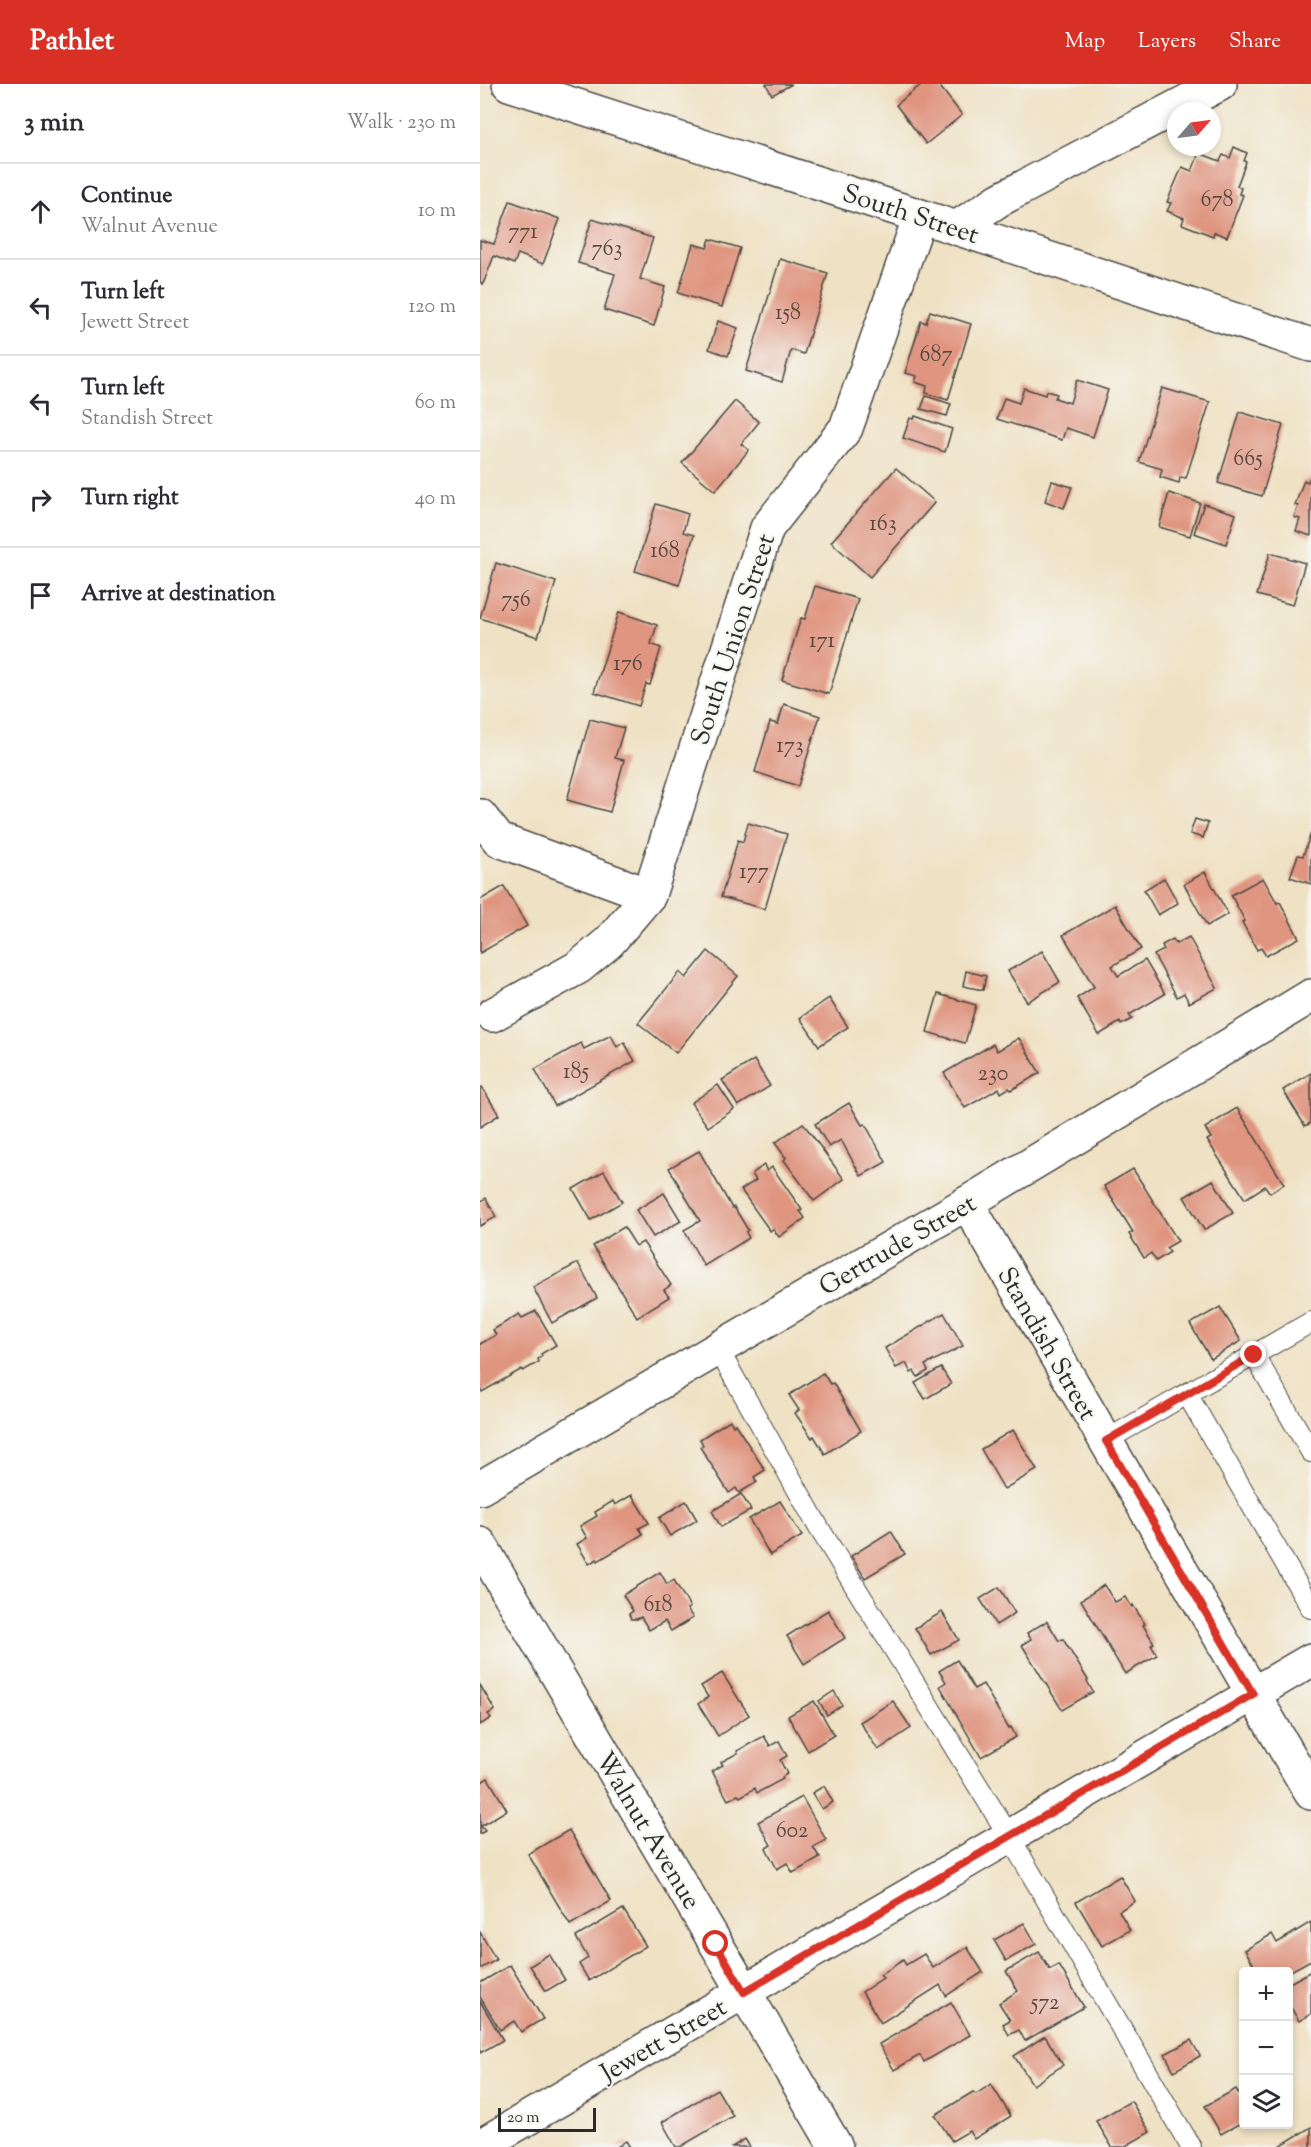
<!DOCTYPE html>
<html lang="en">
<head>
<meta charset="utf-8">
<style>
	:root { --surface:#fff; --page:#f2f2f3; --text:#2b2b33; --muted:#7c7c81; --line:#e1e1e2; --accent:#d93025 }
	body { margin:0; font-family:"Sorts Mill Goudy",serif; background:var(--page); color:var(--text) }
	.controls { position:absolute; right:18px; bottom:18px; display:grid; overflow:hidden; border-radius:6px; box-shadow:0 3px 9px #0003 }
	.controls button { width:54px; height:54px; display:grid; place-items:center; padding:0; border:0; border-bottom:2px solid var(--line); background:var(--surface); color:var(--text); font:30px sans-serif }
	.compass { position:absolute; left:687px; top:18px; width:54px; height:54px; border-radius:50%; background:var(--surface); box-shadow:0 3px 9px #0003; rotate:62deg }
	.scale { position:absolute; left:18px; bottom:15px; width:98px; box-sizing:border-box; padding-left:6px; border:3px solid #2b2b2b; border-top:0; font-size:16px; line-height:21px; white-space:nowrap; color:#2b2b2b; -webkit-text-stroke:4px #f6f6f2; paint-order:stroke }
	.stop { position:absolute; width:18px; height:18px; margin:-14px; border:4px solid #d93025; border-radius:50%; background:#fff }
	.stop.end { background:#d93025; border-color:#fff; box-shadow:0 2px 6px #0008 }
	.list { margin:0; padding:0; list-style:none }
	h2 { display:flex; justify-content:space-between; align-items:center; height:78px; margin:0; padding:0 24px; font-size:26px }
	h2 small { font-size:20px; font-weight:400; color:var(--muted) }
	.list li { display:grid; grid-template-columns:39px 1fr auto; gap:18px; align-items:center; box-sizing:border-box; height:96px; padding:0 24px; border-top:2px solid var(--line) }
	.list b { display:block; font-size:22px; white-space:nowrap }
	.list p { margin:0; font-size:20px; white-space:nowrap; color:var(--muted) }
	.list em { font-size:20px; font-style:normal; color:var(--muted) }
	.icon { flex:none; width:33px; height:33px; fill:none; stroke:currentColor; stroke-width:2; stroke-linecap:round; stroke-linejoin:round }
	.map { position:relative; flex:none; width:831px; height:2063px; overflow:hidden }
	header { display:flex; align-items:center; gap:36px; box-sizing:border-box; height:84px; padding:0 30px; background:var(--accent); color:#fff }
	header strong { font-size:28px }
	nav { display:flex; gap:33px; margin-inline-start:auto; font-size:21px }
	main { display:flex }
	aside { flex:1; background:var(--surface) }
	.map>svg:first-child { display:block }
	.building { fill:#df9580 }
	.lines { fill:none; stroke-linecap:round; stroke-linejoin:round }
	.lane-casing { stroke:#484642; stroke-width:22 }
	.street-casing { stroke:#484642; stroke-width:36 }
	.lane { stroke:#fff; stroke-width:20 }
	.street { stroke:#fff; stroke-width:33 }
	.route { stroke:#d93025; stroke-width:8 }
	.labels { text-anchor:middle; stroke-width:4.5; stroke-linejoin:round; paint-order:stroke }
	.number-label { font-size:22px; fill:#584640 }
	.street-label { font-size:26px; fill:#2b2b2b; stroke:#f6f6f2 }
</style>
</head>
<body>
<header>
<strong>Pathlet</strong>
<nav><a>Map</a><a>Layers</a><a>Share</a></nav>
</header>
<main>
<aside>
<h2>3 min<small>Walk · 230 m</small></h2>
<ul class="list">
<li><svg class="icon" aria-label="ahead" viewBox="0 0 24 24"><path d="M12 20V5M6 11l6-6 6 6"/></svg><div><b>Continue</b><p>Walnut Avenue</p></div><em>10 m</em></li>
<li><svg class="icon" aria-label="left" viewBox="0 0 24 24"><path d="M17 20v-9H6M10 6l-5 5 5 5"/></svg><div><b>Turn left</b><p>Jewett Street</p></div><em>120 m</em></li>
<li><svg class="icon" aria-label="left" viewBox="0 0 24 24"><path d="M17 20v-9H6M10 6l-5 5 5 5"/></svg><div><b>Turn left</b><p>Standish Street</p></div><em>60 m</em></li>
<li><svg class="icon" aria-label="right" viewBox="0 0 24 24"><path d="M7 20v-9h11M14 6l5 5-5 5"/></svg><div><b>Turn right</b></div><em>40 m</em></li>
<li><svg class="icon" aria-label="arrive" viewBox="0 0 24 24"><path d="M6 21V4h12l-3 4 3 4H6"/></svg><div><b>Arrive at destination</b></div></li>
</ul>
</aside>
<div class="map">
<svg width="831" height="2063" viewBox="0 0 831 2063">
	<rect width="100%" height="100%" fill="#f6f6f2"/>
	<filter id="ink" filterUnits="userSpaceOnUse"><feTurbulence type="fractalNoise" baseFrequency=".0167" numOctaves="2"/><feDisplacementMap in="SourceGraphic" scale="12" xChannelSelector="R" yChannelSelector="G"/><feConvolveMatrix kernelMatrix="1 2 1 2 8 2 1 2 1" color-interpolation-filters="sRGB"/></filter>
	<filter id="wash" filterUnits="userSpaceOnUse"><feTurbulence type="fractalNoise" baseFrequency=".008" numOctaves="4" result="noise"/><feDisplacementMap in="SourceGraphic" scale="24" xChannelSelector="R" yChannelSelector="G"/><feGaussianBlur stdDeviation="1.35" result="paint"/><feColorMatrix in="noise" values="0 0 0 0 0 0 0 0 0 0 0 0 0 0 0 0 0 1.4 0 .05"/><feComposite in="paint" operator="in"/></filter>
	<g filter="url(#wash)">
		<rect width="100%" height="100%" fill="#efe1c3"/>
		<g id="blocks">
			<!-- building -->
			<g class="building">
				<path d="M286 0H312L292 11Z"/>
				<path d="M442 0H458L482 31 446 60 416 21Z"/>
				<path d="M754 63 767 69 764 77 766 78 757 102 761 104 759 110 763 111 747 153 734 148 733 152 702 140 704 134 687 127 691 119 687 118 702 83 712 87 719 69 740 77 743 71 750 74Z"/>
				<path d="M30 117 80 135 63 180 38 170 34 180 14 172 3 200 0 198V156L14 160Z"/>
				<path d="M112 135 173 154 160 195 185 203 174 242 124 226 135 190 98 179Z"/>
				<path d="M230 155 260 164 242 223 198 209 213 160 227 164Z"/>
				<path d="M300 175 348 189 324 270 311 266 302 298 266 287Z"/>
				<path d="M450 227 491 240 468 316 446 309 447 302 435 298 437 292 425 289 441 237 446 239Z"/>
				<path d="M238 237 258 244 248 272 229 265Z"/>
				<path d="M597 296 628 306 613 353 586 344 582 356 517 335 524 314 539 319 544 304 565 311 566 307 577 310 575 314 590 319Z"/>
				<path d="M682 304 730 318 706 394 700 393 699 399 680 393 682 385 659 378Z"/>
				<path d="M446 312 471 320 467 332 441 325Z"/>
				<path d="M255 317 279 338 261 360 269 366 235 407 202 379Z"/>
				<path d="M760 328 803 341 782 412 738 399Z"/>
				<path d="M435 332 472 345 465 368 423 354 430 334 434 335Z"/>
				<path d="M416 384 455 418 390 493 351 458Z"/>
				<path d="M831 390V452L816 447 820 435 814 433 818 422 815 421 824 396 828 398Z"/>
				<path d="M572 397 592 403 584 424 565 417Z"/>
				<path d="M689 409 720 419 710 452 679 443Z"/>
				<path d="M176 420 208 430 203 448 214 451 199 501 155 487Z"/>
				<path d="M724 420 756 430 746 460 714 449Z"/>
				<path d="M790 469 825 479 813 521 777 511Z"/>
				<path d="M16 479 76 498 58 553 0 534Z"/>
				<path d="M335 502 378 515 349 610 302 596 321 534 325 535Z"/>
				<path d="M139 528 177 541 171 560 181 564 170 601 166 600 159 622 114 608Z"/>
				<path d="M304 620 340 632 318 702 275 688 290 638 298 640Z"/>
				<path d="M110 635 144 644 135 674 144 676 130 728 87 716Z"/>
				<path d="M715 735 728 739 723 754 710 750Z"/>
				<path d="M268 739 307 750 285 825 241 813 258 756 263 758Z"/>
				<path d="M831 749V800L810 793 818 771 823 772Z"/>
				<path d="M725 788 748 830 727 842 704 800Z"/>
				<path d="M684 794 698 819 678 831 664 806Z"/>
				<path d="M783 794 797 819 800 818 819 854 786 872 781 864 777 866 762 838 765 837 751 811Z"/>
				<path d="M24 802 47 842 0 869V816Z"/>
				<path d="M635 821 661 865 632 882 638 892 665 876 685 910 649 931 652 935 641 941 640 938 619 951 597 914 614 903 583 851Z"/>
				<path d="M709 853 737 904 709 919 704 909 697 913 674 871 684 866 682 861 693 855 696 860Z"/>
				<path d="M228 867 258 892 196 969 158 939 200 888 206 894Z"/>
				<path d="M562 867 580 898 547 918 528 887Z"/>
				<path d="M486 887 506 892 503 906 483 902Z"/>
				<path d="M458 910 496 921 485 959 447 948Z"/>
				<path d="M349 914 368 943 339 962 320 934Z"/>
				<path d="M131 951 137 963 144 958 155 977 75 1022 55 985 101 959 104 965Z"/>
				<path d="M539 954 560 989 531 1006 529 1004 521 1009 519 1004 485 1024 464 989 513 960 517 967Z"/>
				<path d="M274 976 290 1002 258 1022 242 996Z"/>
				<path d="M831 989V1039L825 1042 803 1006Z"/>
				<path d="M238 1001 254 1025 228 1043 211 1019Z"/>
				<path d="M2 1003 19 1031 0 1043V1004Z"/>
				<path d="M369 1019 382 1041 385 1040 406 1078 381 1092 361 1056 349 1063 335 1040Z"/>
				<path d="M757 1024 804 1100 790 1109 785 1102 765 1115 727 1056 731 1054 725 1044Z"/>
				<path d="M323 1039 364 1095 334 1117 304 1076 306 1074 295 1059Z"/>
				<path d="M219 1067 252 1124 254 1123 268 1146 266 1148 269 1154 224 1182 204 1146 220 1137 189 1084Z"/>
				<path d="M284 1081 287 1087 292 1083 322 1126 320 1127 325 1134 299 1153 293 1145 290 1147 261 1106 276 1096 272 1090Z"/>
				<path d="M653 1085 698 1157 686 1164 690 1168 676 1177 671 1169 664 1174 649 1150 653 1148 624 1102Z"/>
				<path d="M124 1087 142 1118 111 1136 93 1105Z"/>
				<path d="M733 1096 753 1129 724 1146 704 1113Z"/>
				<path d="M184 1109 201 1137 173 1153 156 1126Z"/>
				<path d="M6 1114 16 1133 0 1142V1118Z"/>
				<path d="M144 1143 156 1162 163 1158 191 1201 184 1206 189 1213 157 1233 113 1162Z"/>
				<path d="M98 1179 117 1214 72 1239 53 1203Z"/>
				<path d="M740 1223 761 1257 731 1275 710 1240Z"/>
				<path d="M56 1227 76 1261 61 1270 62 1272 58 1275 59 1278 43 1287 42 1285 2 1308 0 1304V1260L16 1251 13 1246 39 1230 42 1234Z"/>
				<path d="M464 1229 483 1262 445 1281 448 1287 438 1293 434 1287 431 1289 426 1279 416 1284 405 1264Z"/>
				<path d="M461 1284 471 1300 445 1315 435 1299Z"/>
				<path d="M343 1289 350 1300 353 1299 381 1347 345 1370 334 1352 332 1354 315 1329 319 1326 309 1311Z"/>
				<path d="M250 1336 253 1342 255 1340 285 1386 274 1393 277 1398 259 1409 256 1404 249 1409 220 1363 223 1361 220 1355Z"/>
				<path d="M533 1346 557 1386 524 1405 501 1365Z"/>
				<path d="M261 1410 271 1426 241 1443 232 1427Z"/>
				<path d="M152 1411 169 1439 159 1444 163 1450 118 1477 117 1475 109 1480 97 1460 107 1454 100 1442 117 1432 115 1428 133 1417 135 1421Z"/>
				<path d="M206 1417 217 1436 190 1452 179 1434Z"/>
				<path d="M300 1417 322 1452 290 1471 269 1435Z"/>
				<path d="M411 1447 425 1470 385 1494 371 1472Z"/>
				<path d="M180 1488 187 1500 194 1496 210 1523 207 1525 213 1534 191 1547 185 1537 169 1546 161 1533 157 1535H151L149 1530 153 1527 143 1511Z"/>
				<path d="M624 1501 635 1518 645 1513 652 1523 653 1521 665 1540 663 1541 674 1559 671 1561 677 1571 645 1590 601 1516Z"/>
				<path d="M519 1503 535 1529 516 1541 500 1515Z"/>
				<path d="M348 1526 365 1554 324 1580 307 1552Z"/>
				<path d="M462 1528 479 1556 451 1571 435 1544Z"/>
				<path d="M567 1537 579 1557 583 1555 608 1596 607 1597 613 1608 582 1626 542 1561 551 1555 547 1549Z"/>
				<path d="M477 1576 494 1605 503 1600 529 1645 531 1643 536 1653 501 1673 460 1602 466 1598 459 1587Z"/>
				<path d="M242 1589 269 1631 238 1652 218 1620 228 1613 221 1602Z"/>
				<path d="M0 1601 15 1626 8 1630 11 1634 0 1641Z"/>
				<path d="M354 1607 362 1621 347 1631 339 1617Z"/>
				<path d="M334 1617 354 1651 328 1667 308 1632Z"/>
				<path d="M413 1617 431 1644 398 1666 380 1638Z"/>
				<path d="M284 1652 290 1662 299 1657 307 1672 300 1676 307 1690 302 1693 303 1695 277 1709 275 1704 260 1713 258 1711 248 1716 232 1687 243 1681 241 1678 258 1669 257 1667Z"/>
				<path d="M8 1694 27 1726 1 1742 5 1747 0 1750V1699Z"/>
				<path d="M344 1702 353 1718 342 1725 332 1709Z"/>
				<path d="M322 1713 346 1756 333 1763 340 1774 313 1789 307 1779 297 1785 286 1764 291 1761 278 1738Z"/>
				<path d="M89 1746 131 1817 90 1841 48 1770Z"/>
				<path d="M640 1792 655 1817 639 1827 650 1846 622 1862 596 1818Z"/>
				<path d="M143 1825 166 1862 109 1897 99 1880 108 1874 96 1853Z"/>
				<path d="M831 1838V1876L809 1888 807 1885 803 1888H778L765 1866 792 1850 797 1859Z"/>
				<path d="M544 1839 556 1860 526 1877 514 1856Z"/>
				<path d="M0 1848 16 1876 0 1885Z"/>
				<path d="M487 1863 503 1888 466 1912 460 1901 401 1939 382 1908 403 1894 400 1891 423 1876 426 1881 444 1870 453 1884Z"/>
				<path d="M559 1868 570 1886 579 1881 604 1923 545 1957 539 1946 529 1951 523 1940 530 1936 519 1919 538 1907 526 1887Z"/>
				<path d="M69 1870 85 1896 66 1907 50 1882Z"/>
				<path d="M30 1881 63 1935 41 1948 34 1937 20 1946 0 1913V1899Z"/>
				<path d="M831 1887V1930L819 1937 808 1919V1900Z"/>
				<path d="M0 1917 23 1956 0 1969Z"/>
				<path d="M471 1918 490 1951 444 1978 440 1971 414 1986 399 1960Z"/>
				<path d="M565 1952 583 1981 553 2001 534 1972Z"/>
				<path d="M711 1956 720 1972 694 1987 685 1970Z"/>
				<path d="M511 2000 531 2032 494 2055 489 2047 472 2057 455 2031 493 2008 496 2010Z"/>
				<path d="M237 2005 253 2032 200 2063H196L182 2038Z"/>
				<path d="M756 2005 764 2018V2037L741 2050 725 2022Z"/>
				<path d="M651 2017 670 2048 644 2063H632L616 2037Z"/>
				<path d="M831 2043V2063H798Z"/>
				<path d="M265 2055 270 2063H252Z"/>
				<path d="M146 2057 150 2063H137Z"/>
			</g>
		</g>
	</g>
	<g filter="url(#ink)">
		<use href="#blocks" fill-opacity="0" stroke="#484642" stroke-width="1.5"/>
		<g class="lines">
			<defs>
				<g id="lane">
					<path d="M238 1265 339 1444 529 1752 711 2063"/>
					<path d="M774 1271 831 1368"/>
					<path d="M707 1310 831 1524"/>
					<path d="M625 1357 831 1238"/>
				</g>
				<g id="street">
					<path d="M29 0 440 132 831 261"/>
					<path d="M476 144 519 116 740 0"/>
					<path d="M0 732 19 756 169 811"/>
					<path d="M12 931 99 883 129 858 169 811 287 444 366 344 440 132"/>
					<path d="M487 1119 831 1709"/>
					<path d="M0 1404 487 1119 831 912"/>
					<path d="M0 1460 356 2063"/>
					<path d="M0 2062 831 1576"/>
				</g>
			</defs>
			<!-- lane casing -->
			<use href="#lane" class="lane-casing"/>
			<!-- street casing -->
			<use href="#street" class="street-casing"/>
			<!-- lane -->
			<use href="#lane" class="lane"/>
			<!-- street -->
			<use href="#street" class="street"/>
		</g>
	</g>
	<g class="lines" filter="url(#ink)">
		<!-- route -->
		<path class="route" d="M236 1860 264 1908 773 1610 626 1357 774 1271"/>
	</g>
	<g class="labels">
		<!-- number labels -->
		<g class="number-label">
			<text x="737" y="122">678</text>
			<text x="43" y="154">771</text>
			<text x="127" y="171">763</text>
			<text x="308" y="235">158</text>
			<text x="456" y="277">687</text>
			<text x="768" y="381">665</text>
			<text x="403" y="446">163</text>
			<text x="185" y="473">168</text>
			<text x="36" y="522">756</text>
			<text x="342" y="563">171</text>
			<text x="148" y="586">176</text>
			<text x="310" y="668">173</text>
			<text x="274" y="794">177</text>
			<text x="96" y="994">185</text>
			<text x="513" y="996">230</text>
			<text x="178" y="1527">618</text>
			<text x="312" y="1753">602</text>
			<text x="565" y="1925">572</text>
		</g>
		<!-- street labels -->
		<g class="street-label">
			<text transform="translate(431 129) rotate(18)" y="9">South Street</text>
			<text transform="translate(252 555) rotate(-72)" y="9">South Union Street</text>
			<text transform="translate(417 1160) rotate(-30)" y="9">Gertrude Street</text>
			<text transform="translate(568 1259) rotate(60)" y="9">Standish Street</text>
			<text transform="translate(169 1746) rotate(59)" y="9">Walnut Avenue</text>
			<text transform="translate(183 1955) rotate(-30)" y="9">Jewett Street</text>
		</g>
	</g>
</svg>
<div class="controls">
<button>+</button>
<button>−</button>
<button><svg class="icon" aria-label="layers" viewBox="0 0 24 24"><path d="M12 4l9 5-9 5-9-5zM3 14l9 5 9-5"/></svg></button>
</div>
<svg class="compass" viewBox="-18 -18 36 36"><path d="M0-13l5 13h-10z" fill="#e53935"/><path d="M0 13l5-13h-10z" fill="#7c7c81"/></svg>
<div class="scale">20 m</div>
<div class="stop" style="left:236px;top:1860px"></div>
<div class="stop end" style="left:774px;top:1271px"></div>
</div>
</main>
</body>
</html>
